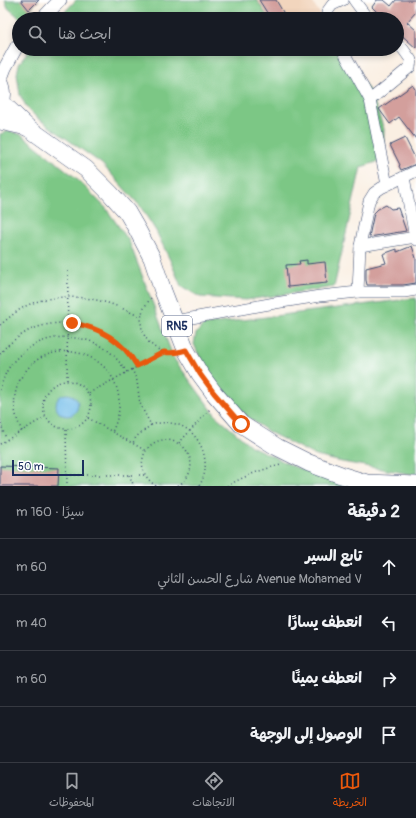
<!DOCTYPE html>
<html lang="ar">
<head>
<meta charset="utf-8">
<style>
	:root { --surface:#171b24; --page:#242831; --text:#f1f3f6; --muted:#9ea1a6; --line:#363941; --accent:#ea580c }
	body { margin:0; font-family:Pangolin,"Playpen Sans Arabic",sans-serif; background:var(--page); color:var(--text); direction:rtl }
	.scale { position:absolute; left:12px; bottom:10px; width:72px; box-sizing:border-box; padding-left:4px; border:2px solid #1b2f5e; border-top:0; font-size:11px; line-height:14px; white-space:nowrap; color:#1b2f5e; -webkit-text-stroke:3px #fff; paint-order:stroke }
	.stop { position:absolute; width:12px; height:12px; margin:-9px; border:3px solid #ea580c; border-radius:50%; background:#fff }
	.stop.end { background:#ea580c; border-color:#fff; box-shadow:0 1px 4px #0008 }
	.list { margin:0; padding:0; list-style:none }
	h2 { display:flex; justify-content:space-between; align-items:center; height:52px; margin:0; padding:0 16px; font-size:17px }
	h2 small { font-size:13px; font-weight:400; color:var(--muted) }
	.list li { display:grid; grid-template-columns:26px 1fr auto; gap:12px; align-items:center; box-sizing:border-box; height:56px; padding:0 16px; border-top:1px solid var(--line) }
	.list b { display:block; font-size:15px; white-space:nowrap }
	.list p { margin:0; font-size:13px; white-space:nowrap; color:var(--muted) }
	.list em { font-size:13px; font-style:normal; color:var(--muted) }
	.icon { flex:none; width:22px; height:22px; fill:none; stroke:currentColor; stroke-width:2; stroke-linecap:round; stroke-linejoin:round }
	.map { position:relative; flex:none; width:416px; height:486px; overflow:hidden; direction:ltr }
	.search { position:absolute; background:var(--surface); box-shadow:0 2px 6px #0003; left:12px; right:12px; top:12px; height:44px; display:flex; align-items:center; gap:10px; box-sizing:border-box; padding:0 14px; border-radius:22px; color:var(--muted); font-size:15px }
	.sheet { height:276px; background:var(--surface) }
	nav { display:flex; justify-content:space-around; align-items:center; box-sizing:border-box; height:56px; border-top:1px solid var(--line); background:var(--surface); font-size:11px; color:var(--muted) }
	nav a { display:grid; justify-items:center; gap:2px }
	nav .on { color:var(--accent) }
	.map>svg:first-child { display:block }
	.built { fill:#f2d5bd }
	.green { fill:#7cc785; stroke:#4c7b72 }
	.water { fill:#6ebbe8; stroke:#4475a3 }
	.building { fill:#d39f9c }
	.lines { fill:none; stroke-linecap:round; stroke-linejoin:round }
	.minor-casing { stroke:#3c4c72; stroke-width:12 }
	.tertiary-casing { stroke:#3c4c72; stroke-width:14 }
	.primary-casing { stroke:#3c4c72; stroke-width:18 }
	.path { stroke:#3c4c72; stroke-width:1.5; stroke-dasharray:1 3; stroke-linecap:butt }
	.minor { stroke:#fff; stroke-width:11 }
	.tertiary { stroke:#fff; stroke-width:13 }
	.primary { stroke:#fff; stroke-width:17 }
	.route { stroke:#ea580c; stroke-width:5 }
	.labels { text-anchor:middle; stroke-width:3; stroke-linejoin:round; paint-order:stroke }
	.shield { fill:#fff; stroke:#5f6d8e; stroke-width:1 }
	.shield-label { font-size:12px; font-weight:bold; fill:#1b2f5e }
</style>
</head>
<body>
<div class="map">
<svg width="416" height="486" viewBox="0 0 416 486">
	<rect width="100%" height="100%" fill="#fff"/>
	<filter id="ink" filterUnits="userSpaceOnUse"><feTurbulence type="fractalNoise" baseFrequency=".025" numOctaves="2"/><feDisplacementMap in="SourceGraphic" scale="8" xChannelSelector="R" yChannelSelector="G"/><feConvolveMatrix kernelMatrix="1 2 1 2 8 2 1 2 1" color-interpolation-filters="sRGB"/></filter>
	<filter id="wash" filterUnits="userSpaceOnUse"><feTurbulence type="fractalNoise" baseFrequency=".012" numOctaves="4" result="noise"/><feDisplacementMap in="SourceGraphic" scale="16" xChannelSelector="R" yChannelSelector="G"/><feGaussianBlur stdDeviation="0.9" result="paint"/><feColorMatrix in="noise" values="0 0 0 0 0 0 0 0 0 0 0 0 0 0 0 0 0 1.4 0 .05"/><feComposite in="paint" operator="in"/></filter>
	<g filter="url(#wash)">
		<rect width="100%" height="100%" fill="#faefe2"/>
		<!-- built -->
		<path class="built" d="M257 0H311L323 18 321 19H269Z"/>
		<!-- green -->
		<g class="green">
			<path d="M5 0H39L21 19 8 8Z"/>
			<path d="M76 0H257L269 19H58Z"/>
			<path d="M30 49H342L371 94 384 129 383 160 361 167 334 287 246 300 200 297 181 286 170 260 156 231 140 206 102 164 36 117 26 106 20 95 17 74 19 64 26 54Z"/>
			<path d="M10 131 22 135 75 177 105 207 129 241 174 359 217 417 251 446 295 467 360 486H0V134Z"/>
			<path d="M416 298V475L342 462 316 456 269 432 246 416 223 394 200 358 194 344 196 334 203 325Z"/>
		</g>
		<!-- water -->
		<circle class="water" cx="67" cy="405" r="11"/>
		<g id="blocks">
			<!-- building -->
			<g class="building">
				<path d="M21 0H39L29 10Z"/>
				<path d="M259 0H276L287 19H271Z"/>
				<path d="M377 0H384L391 6 396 0H416V12L407 22 416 30V48L397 31V19H384L372 7Z"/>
				<path d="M413 85 416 89V139L399 117 390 124 379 109Z"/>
				<path d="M405 138 416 160V164L401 170 399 166 400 165 390 145Z"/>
				<path d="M386 205 391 209 398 208 406 231 369 237 374 213 378 209Z"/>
				<path d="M412 246 416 258V283L403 285H367L366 280V268L386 263 383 254 397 249V252Z"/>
				<path d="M307 260V264L325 262 327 283 288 287 286 265 300 264 299 261Z"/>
				<path d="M0 466 59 468 58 486H0Z"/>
			</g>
		</g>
	</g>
	<g filter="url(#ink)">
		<use href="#blocks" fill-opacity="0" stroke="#3c4c72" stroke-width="1"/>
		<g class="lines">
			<defs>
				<g id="minor">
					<path d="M354 0 365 15 369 19"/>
					<path d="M328 19 327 12 332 5 343 0"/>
					<path d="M342 49 370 100"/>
					<path d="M404 177 415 238 416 240"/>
					<path d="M387 185 370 100 410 67 411 60 403 49 397 44"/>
					<path d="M360 246 416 237"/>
					<path d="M358 292 360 246 369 201 374 193 381 188 416 171"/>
					<path d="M175 321 275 303 320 296 358 292H404L416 290"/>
				</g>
				<g id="tertiary">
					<path d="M42 19 60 0"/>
					<path d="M0 81 5 68 17 46"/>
				</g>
				<g id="primary">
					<path d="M0 83C4 91 3 99 0 108"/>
					<path d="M2 103 27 127 86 169 110 193 127 212 138 231 152 258 163 291 186 350 200 374 214 393 241 424 277 447 309 463 341 475 367 483 416 485"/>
					<path d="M0 121 27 127"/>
				</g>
			</defs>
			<!-- minor casing -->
			<use href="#minor" class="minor-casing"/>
			<!-- tertiary casing -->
			<use href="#tertiary" class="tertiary-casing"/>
			<!-- primary casing -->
			<use href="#primary" class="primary-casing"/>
			<!-- path -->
			<g class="path">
				<path d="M151 298C147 303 143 308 142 314 137 334 153 353 172 353"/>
				<path d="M0 325C9 318 17 310 28 305 50 295 80 295 104 302 117 305 129 312 141 317"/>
				<path d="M0 354C7 344 18 337 28 331 68 312 116 328 137 367"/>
				<path d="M132 369 137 381 139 397 140 403 144 412 151 425 136 437 133 443"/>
				<path d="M67 380 68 268"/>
				<circle cx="67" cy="405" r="24"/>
				<path d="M0 390C2 383 4 376 8 369 22 347 48 334 74 338 88 339 101 344 111 353 117 359 122 365 127 372"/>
				<path d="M89 393 164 352"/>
				<path d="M88 418 146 451"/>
				<path d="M0 420 4 434 7 439"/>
				<path d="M151 425C160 422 170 422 179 425 202 433 213 466 199 486"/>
				<path d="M66 430 67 486"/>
				<path d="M22 431C14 415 12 400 18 384 22 374 29 366 37 360 70 339 116 359 119 400 120 411 117 421 112 432"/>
				<path d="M179 443 210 409"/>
				<path d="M0 444 45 417"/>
				<path d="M67 475H144"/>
				<path d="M129 475 134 486"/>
				<path d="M156 486C126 466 151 427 179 444 187 448 190 456 191 464 191 474 185 482 177 486"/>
				<path d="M227 486C245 476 262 469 281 465"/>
			</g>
			<!-- minor -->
			<use href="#minor" class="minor"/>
			<!-- tertiary -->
			<use href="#tertiary" class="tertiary"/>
			<!-- primary -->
			<use href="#primary" class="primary"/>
		</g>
	</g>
	<g class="lines" filter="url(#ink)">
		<!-- route -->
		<path class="route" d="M72 323C101 328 122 340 137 366L164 352C172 354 179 352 186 350L200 374 214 393 241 424"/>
	</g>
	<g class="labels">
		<!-- shield labels -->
		<rect class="shield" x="162" y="316" width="30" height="20" rx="3"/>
		<g class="shield-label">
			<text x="177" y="330">RN5</text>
		</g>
	</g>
</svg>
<div class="scale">50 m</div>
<div class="stop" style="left:241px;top:424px"></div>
<div class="stop end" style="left:72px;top:323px"></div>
<div class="search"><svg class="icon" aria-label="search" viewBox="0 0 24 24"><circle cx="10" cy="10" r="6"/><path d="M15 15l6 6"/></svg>ابحث هنا</div>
</div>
<section class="sheet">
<h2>2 دقيقة<small>سيرًا · 160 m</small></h2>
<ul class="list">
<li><svg class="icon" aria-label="ahead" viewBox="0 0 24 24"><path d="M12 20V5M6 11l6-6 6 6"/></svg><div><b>تابع السير</b><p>Avenue Mohamed V شارع الحسن الثاني</p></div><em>60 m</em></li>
<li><svg class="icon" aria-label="left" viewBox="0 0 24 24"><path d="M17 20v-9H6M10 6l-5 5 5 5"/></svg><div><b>انعطف يسارًا</b></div><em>40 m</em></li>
<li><svg class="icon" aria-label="right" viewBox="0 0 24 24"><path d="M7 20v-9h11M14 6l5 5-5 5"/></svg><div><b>انعطف يمينًا</b></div><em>60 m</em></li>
<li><svg class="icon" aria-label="arrive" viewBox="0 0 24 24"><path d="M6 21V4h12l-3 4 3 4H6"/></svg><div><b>الوصول إلى الوجهة</b></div></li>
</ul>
</section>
<nav>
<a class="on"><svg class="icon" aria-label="map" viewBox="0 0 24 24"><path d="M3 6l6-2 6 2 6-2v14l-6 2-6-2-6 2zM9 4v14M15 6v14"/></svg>الخريطة</a>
<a><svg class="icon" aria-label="directions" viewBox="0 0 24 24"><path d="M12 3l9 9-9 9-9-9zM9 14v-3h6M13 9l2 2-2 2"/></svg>الاتجاهات</a>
<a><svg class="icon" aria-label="saved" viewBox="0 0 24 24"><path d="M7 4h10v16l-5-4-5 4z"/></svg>المحفوظات</a>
</nav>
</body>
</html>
